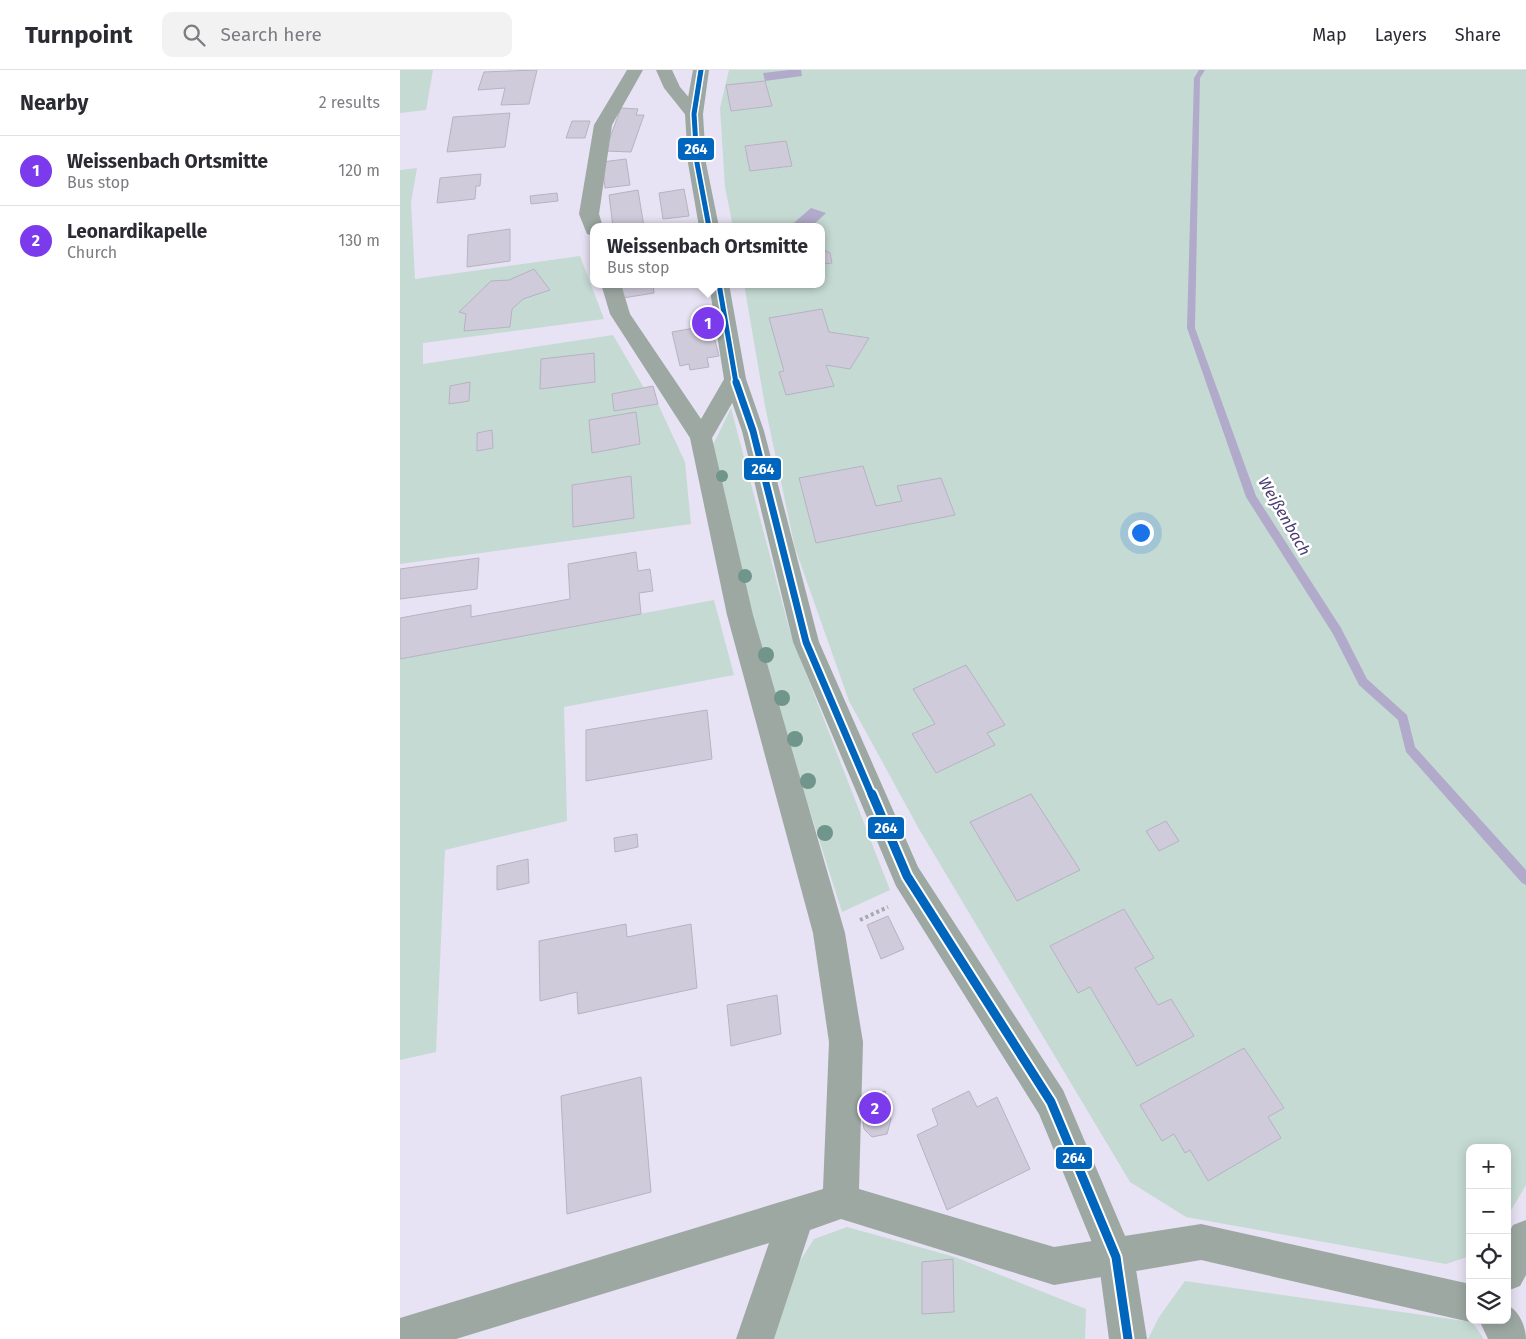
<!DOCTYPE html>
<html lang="en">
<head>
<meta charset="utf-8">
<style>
	:root { --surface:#fff; --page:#f2f2f3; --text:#2b2b33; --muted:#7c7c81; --line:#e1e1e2; --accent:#7c3aed }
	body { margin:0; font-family:"Fira Sans",sans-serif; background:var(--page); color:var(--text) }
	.controls { position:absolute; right:15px; bottom:15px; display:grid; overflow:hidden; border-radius:10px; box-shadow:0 2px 12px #0003 }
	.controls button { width:45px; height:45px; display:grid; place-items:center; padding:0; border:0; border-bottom:1px solid var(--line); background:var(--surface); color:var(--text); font:25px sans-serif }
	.you { position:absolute; left:740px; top:462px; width:18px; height:18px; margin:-12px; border:4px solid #fff; border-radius:50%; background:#1a73e8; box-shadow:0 0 0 8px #1a73e833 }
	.badge { display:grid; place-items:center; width:32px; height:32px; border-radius:50%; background:var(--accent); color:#fff; font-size:16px; font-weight:700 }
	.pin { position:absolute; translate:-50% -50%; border:2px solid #fff; box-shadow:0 1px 5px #0006 }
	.popup { position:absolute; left:190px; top:153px; width:235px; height:65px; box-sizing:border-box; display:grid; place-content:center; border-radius:10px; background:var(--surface); filter:drop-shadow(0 1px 4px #0005); font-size:16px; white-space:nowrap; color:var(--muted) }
	.popup b { font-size:19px; color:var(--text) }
	.popup::after { content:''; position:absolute; left:50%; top:100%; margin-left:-10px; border:10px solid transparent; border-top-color:var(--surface) }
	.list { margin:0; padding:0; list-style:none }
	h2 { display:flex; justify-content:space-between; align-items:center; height:65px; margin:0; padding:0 20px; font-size:21px }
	h2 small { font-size:16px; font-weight:400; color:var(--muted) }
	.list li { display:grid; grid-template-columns:32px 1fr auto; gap:15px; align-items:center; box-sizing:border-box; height:70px; padding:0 20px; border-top:1px solid var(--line) }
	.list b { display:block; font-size:19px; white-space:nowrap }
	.list p { margin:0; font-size:16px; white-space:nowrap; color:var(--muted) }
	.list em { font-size:16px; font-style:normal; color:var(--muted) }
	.icon { flex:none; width:28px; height:28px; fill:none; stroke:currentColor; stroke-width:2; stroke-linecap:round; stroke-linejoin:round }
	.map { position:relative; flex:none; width:1126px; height:1269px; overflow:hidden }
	header { display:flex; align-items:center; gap:30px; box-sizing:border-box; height:70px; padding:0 25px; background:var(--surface); border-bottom:1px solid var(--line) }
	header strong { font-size:24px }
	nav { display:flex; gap:28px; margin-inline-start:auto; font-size:18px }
	.search { width:350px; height:45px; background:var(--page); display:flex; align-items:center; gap:12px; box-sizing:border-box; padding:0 18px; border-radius:10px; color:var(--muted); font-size:19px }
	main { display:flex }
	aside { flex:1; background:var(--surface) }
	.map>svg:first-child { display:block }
	.green { fill:#c5dad3 }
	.water { fill:#b1aacb }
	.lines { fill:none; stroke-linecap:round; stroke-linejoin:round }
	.stream { fill:#b1aacb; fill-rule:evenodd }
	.building { fill:#cfcbdb; stroke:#b6b3c1 }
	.path { stroke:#a6aaad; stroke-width:4; stroke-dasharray:3 3; stroke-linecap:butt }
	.minor { fill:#9da8a3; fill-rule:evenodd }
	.tertiary { fill:#9da8a3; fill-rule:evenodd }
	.bus-1-far2-casing { stroke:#fff; stroke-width:8 }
	.bus-1-far1-casing { stroke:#fff; stroke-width:11 }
	.bus-1-casing { stroke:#fff; stroke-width:13 }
	.bus-1-far2 { stroke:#0065bd; stroke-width:5 }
	.bus-1-far1 { stroke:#0065bd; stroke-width:7 }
	.bus-1 { stroke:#0065bd; stroke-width:9 }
	.tree { fill:#70958a }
	.labels { text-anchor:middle; stroke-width:5; stroke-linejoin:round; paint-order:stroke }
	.water-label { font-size:16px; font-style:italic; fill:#4c3d73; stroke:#fff }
	.line-badge { stroke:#fff; stroke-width:2 }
	.badge-label { font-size:14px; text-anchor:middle; font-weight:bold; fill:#fff }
</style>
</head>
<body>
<header>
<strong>Turnpoint</strong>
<div class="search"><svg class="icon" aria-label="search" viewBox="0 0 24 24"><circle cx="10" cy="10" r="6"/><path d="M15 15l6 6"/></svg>Search here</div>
<nav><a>Map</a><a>Layers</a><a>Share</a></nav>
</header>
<main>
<aside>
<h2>Nearby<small>2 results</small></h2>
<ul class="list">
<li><span class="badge">1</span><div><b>Weissenbach Ortsmitte</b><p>Bus stop</p></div><em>120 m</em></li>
<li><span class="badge">2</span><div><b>Leonardikapelle</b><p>Church</p></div><em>130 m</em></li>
</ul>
</aside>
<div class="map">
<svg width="1126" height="1269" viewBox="0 0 1126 1269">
	<rect width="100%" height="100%" fill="#e7e3f4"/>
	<!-- green -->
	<g class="green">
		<path d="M0 0H33L26 40 0 43Z"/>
		<path d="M329 0H1126V1115L1107 1147V1078H1070V1186L1046 1194 786 1147 730 1112 519 759 449 631 395 478 365 336 344 214H422V157H333L325 117 320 38Z"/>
		<path d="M17 98 11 132 15 209 180 186 204 249 23 273V294L213 265 244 318 253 316 258 334 285 392 291 454 0 494V100Z"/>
		<path d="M331 338 390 562 490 820 442 842 346 539 312 377Z"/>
		<path d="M314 530 334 605 164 637 167 751 45 780 36 982 0 990V589Z"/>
		<path d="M447 1157 555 1187 686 1239 685 1269H374L398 1194 414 1169Z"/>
		<path d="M785 1211 1072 1252 1084 1269H748L759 1247Z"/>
	</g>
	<!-- water -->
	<g class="water">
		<path d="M389 0H401L402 6 365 11 363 3Z"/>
		<path d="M411 138 426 143 411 157H389Z"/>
	</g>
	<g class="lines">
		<!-- stream -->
		<path class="stream" d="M799 0H805L800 8 795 258 856 426 941 558 967 609 1007 645 1015 677 1126 800V815L1122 813 1006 682 998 650 959 615 933 564 846 427 787 258 794 8Z"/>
	</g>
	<!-- building -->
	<g class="building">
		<path d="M137 0 129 34 101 35 105 18 78 20 84 2Z"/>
		<path d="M365 11 372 36 331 41 326 15Z"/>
		<path d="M221 38 238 39 236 45H244L231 82 205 81Z"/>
		<path d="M110 43 105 77 47 82 53 47Z"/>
		<path d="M172 51H190L185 68H166Z"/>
		<path d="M386 71 392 96 350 101 345 76Z"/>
		<path d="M226 89 230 115 205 118 202 92Z"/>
		<path d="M81 104 80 116H76L75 129 37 133 40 108Z"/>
		<path d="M284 119 289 146 263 149 259 123Z"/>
		<path d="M238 120 244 157H213L209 125Z"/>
		<path d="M157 123 158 131 131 134 130 126Z"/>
		<path d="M110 159V191L67 197 68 165Z"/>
		<path d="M422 179 430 183 432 193 422 194Z"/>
		<path d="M134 199 150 220 123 229 112 239 110 257 64 261 66 244 59 242 91 211 109 210Z"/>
		<path d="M221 214H253L254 223 223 228Z"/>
		<path d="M422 239 429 262 469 268 450 299 426 295 434 316 386 325 379 302 384 301 369 248Z"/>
		<path d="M311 255 319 286 307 288 309 297 290 300 289 294 280 296 272 262Z"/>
		<path d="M194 283 195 312 140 319 141 289Z"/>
		<path d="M70 312 69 331 49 334 50 316Z"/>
		<path d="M253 316 258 334 214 341 212 324Z"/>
		<path d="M236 342 240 374 192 383 189 350Z"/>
		<path d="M92 360 93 378 77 381V363Z"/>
		<path d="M463 396 476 436 502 431 497 416 541 408 555 445 416 473 399 408Z"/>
		<path d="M231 406 234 448 173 457 172 415Z"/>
		<path d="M236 482 238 501 250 499 253 521 239 523 241 544 0 589V548L71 535V547L170 529 168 494Z"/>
		<path d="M79 488 77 519 0 529V499Z"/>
		<path d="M566 595 605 655 587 663 595 675 536 703 512 664 535 654 513 619Z"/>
		<path d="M307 640 312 689 186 711V660Z"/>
		<path d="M631 724 680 800 617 831 570 752Z"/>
		<path d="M766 751 779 771 759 781 746 761Z"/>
		<path d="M237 764 238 777 215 782 214 768Z"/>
		<path d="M128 789 129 813 97 820V796Z"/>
		<path d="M724 839 754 888 735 898 758 935 771 929 794 966 737 996 690 917 678 923 650 876Z"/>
		<path d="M488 846 504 879 481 889 467 855Z"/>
		<path d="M226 854 227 867 291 854 297 918 178 944 177 922 140 931 139 871Z"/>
		<path d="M377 925 381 964 331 976 327 935Z"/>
		<path d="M844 978 884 1038 868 1047 881 1068 808 1111 790 1080 785 1083 774 1064 762 1071 740 1035Z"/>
		<path d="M241 1007 251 1122 167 1144 161 1026Z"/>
		<path d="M485 1021 491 1049 487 1064 472 1067 464 1059 459 1027Z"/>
		<path d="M569 1021 577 1037 597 1027 630 1099 547 1140 517 1065 538 1055 532 1039Z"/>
		<path d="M553 1189 554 1242 522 1244V1192Z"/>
	</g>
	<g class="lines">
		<!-- path -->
		<path class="path" d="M460 850 488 837"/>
		<!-- minor -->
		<g class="minor">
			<path d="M227 0H243L212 55 199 144 203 157H194V166L187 164 179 144 194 55Z"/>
			<path d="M256 0H272L280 17 303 44 300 48H288L264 18Z"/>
			<path d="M201 214H221L230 244 301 349 327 304 335 302 343 304 346 309 312 368 353 545 445 863 463 972 459 1119 654 1177 801 1154 1070 1214V1250H1074L1070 1252 801 1190 654 1215 441 1149 410 1160 374 1269H336L369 1173 56 1269H0V1248L423 1119 429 972 413 863 327 545 290 368 210 244Z"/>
			<path d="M1126 1150V1205L1120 1216 1107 1221V1166L1113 1155Z"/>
			<path d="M1107 1235C1119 1240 1126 1257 1126 1269H1088L1079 1250H1107Z"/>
		</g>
		<!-- tertiary -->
		<g class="tertiary">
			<path d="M293 0H309L303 44 306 93 319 157H299L288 93 285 44Z"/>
			<path d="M309 214H329L346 309 364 361 419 572 518 797 663 1020 734 1187 747 1269H709L698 1187 639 1044 496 816 393 572 342 361 324 309Z"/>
		</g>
		<defs>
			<g id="bus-1-far2">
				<path d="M301 0 294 44 297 93 309 157"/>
				<path d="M319 214 336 313"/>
			</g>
			<path id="bus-1-far1" d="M336 312 353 361 406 572 472 726"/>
			<path id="bus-1" d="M472 724 507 806 651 1032 716 1187 728 1269"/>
		</defs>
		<!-- bus-1-far2 casing -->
		<use href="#bus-1-far2" class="bus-1-far2-casing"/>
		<!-- bus-1-far1 casing -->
		<use href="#bus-1-far1" class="bus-1-far1-casing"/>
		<!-- bus-1 casing -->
		<use href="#bus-1" class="bus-1-casing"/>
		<!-- bus-1-far2 -->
		<use href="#bus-1-far2" class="bus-1-far2"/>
		<!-- bus-1-far1 -->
		<use href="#bus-1-far1" class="bus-1-far1"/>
		<!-- bus-1 -->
		<use href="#bus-1" class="bus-1"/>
	</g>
	<!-- trees -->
	<g class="tree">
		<circle cx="322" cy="406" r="6"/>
		<circle cx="345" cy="506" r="7"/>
		<circle cx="366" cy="585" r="8"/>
		<circle cx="382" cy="628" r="8"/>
		<circle cx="395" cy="669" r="8"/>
		<circle cx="408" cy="711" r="8"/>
		<circle cx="425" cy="763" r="8"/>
	</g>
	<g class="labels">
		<!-- water labels -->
		<g class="water-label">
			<text transform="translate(885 446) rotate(60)" y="6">Weißenbach</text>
		</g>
	</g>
	<g class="line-badge">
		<rect x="277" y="67" width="38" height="24" rx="5" fill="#0065bd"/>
		<rect x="343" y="387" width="39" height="24" rx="5" fill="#0065bd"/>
		<rect x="467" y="746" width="38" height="24" rx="5" fill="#0065bd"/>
		<rect x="655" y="1076" width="38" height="24" rx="5" fill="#0065bd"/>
	</g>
	<g class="badge-label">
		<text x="296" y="84">264</text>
		<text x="363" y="404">264</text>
		<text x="486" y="763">264</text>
		<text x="674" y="1093">264</text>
	</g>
</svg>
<div class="controls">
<button>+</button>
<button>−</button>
<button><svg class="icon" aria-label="locate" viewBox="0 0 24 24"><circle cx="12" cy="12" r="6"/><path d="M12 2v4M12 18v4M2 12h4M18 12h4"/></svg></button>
<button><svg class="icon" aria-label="layers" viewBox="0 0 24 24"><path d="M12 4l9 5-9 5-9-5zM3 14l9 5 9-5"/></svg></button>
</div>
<div class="you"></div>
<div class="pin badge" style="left:308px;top:253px">1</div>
<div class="popup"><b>Weissenbach Ortsmitte</b>Bus stop</div>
<div class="pin badge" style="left:475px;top:1038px">2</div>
</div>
</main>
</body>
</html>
